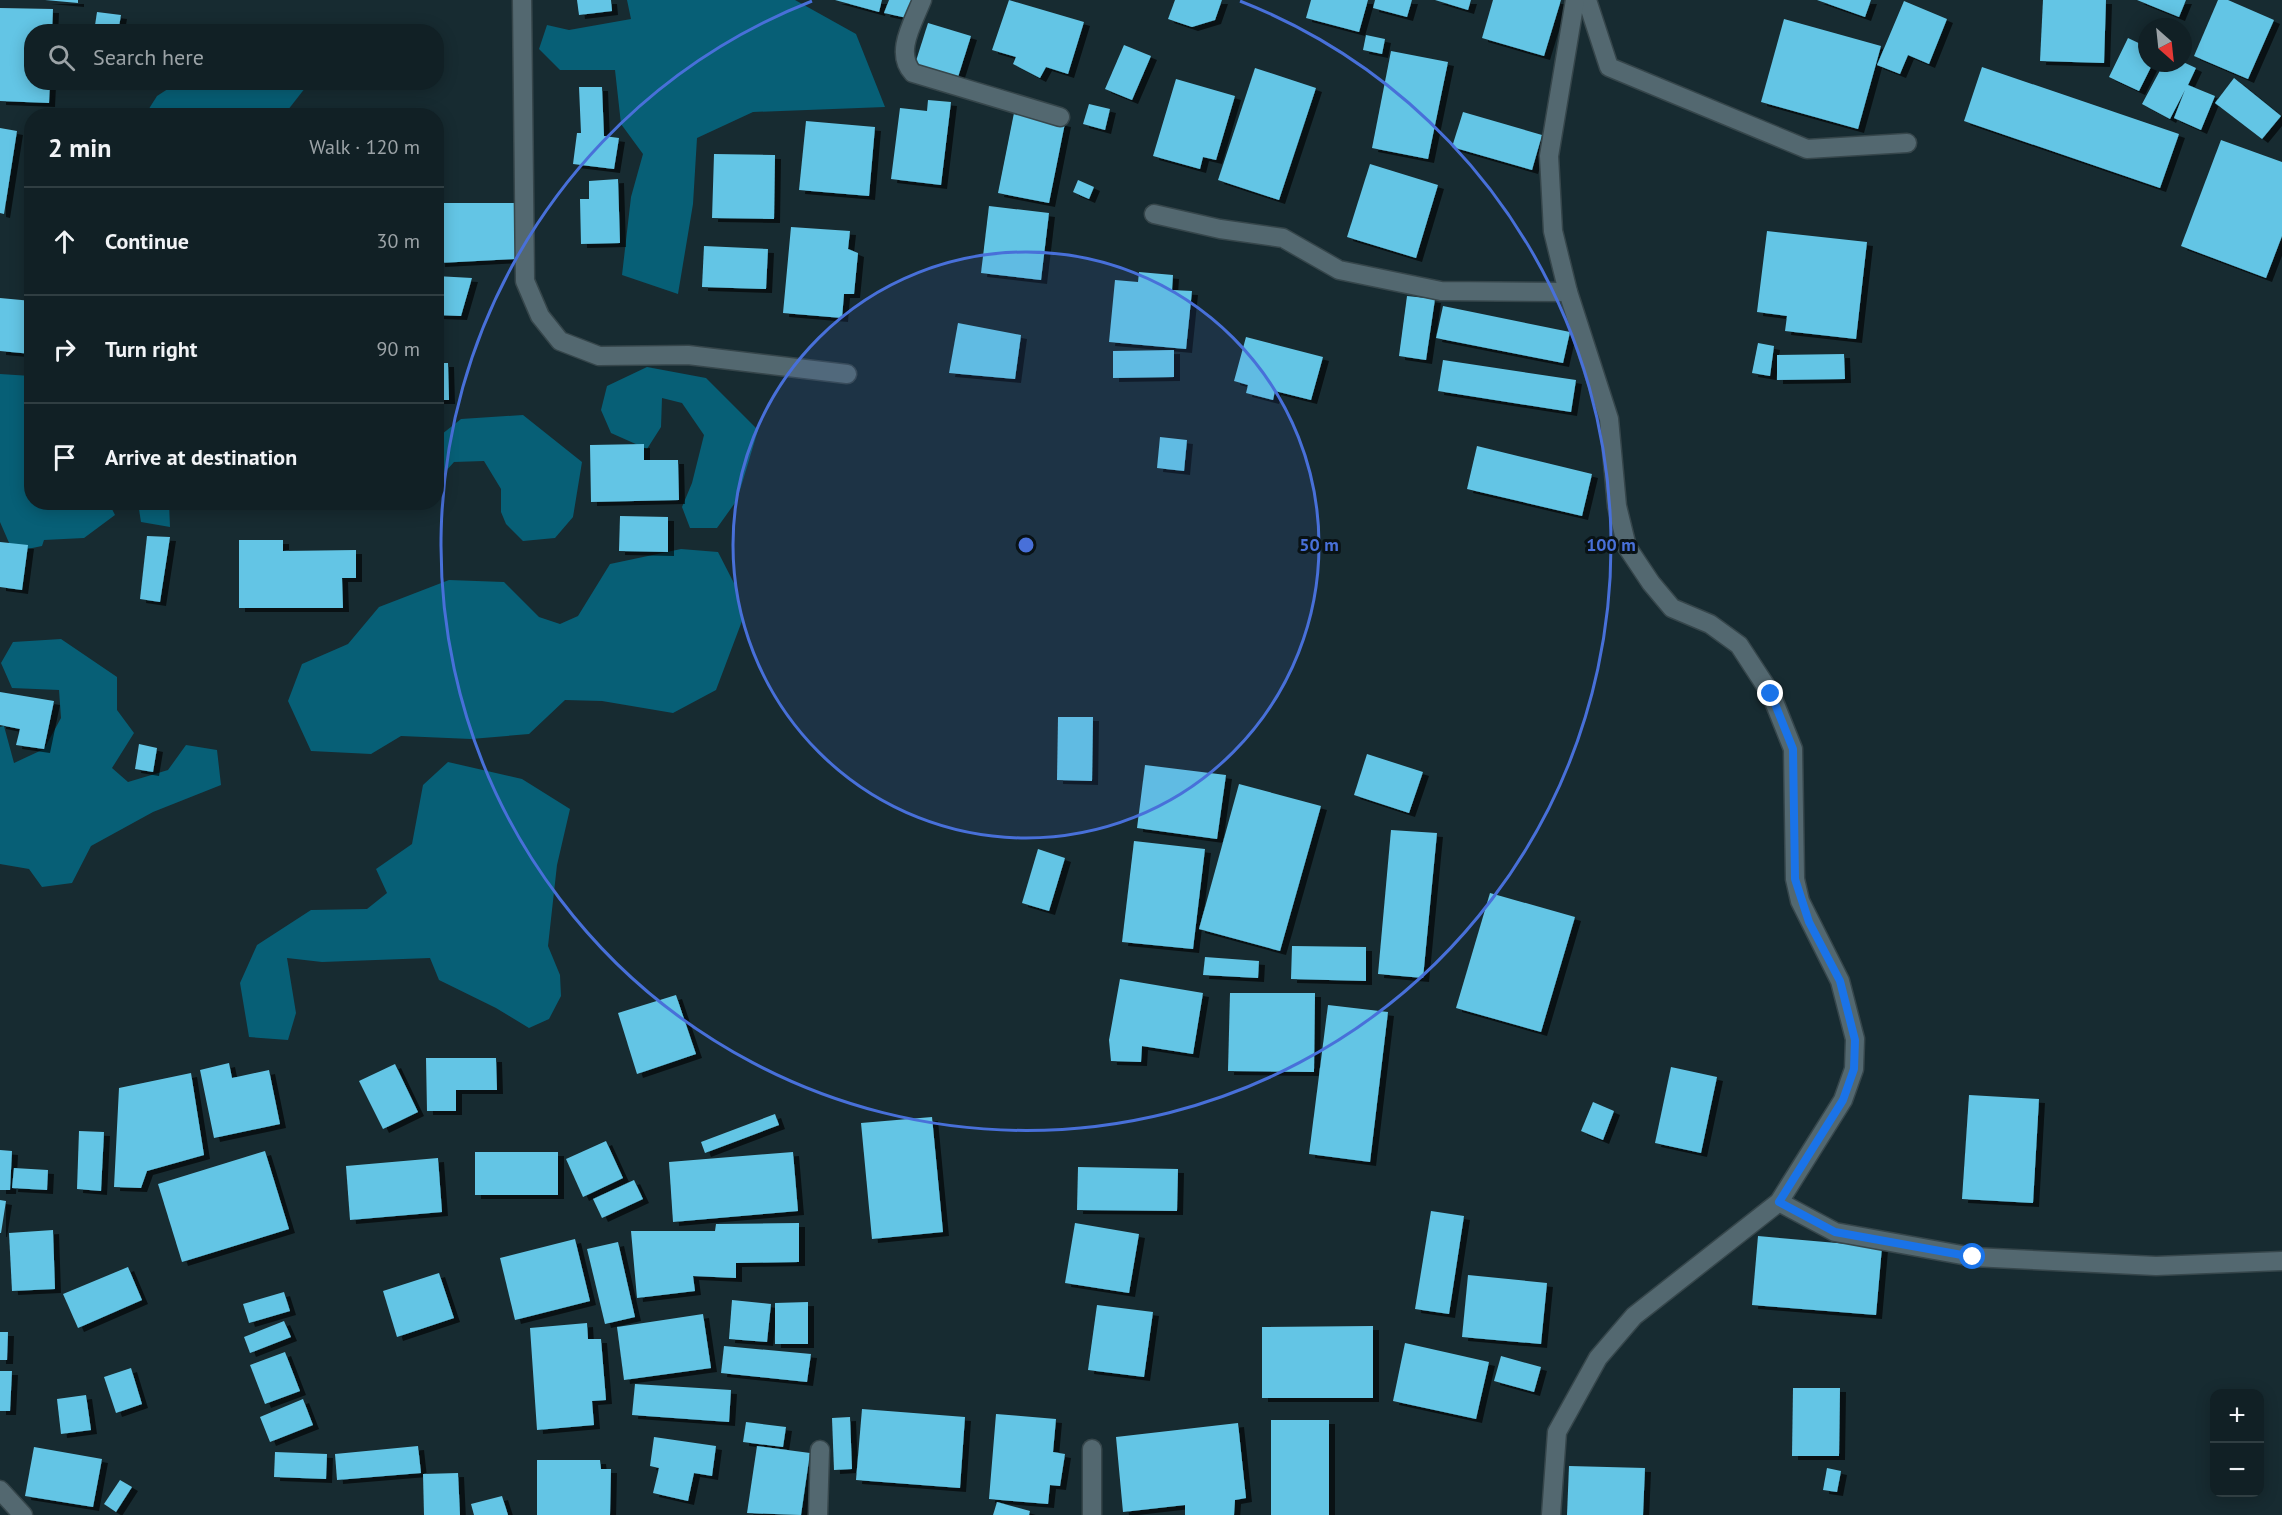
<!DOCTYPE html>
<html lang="en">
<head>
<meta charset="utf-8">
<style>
	:root { --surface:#112025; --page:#1a282d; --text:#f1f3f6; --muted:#9ca3a7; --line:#303e42 }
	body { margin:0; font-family:"PT Sans",sans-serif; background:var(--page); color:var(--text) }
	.controls { position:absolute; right:18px; bottom:18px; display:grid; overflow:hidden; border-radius:12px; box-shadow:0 3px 15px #0003 }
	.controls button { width:54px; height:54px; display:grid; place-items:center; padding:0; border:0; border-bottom:2px solid var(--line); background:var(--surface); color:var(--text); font:30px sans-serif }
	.compass { position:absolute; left:2138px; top:18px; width:54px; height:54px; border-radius:50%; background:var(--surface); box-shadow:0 3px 15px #0003; rotate:153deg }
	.stop { position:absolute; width:18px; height:18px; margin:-14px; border:4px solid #1a73e8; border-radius:50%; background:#fff }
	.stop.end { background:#1a73e8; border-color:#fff; box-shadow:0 2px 6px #0008 }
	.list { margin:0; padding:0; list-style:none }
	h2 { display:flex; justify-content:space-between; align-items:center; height:78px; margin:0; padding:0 24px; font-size:26px }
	h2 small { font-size:20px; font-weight:400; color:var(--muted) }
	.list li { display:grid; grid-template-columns:39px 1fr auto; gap:18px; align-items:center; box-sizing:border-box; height:108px; padding:0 24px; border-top:2px solid var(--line) }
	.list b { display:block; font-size:22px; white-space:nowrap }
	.list em { font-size:20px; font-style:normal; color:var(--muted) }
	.icon { flex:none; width:33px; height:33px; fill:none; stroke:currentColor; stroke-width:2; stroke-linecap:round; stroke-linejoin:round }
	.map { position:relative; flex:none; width:2282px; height:1515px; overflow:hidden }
	.search { position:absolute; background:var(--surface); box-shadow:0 3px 15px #0003; left:24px; top:24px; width:420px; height:66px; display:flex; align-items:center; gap:15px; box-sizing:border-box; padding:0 21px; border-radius:24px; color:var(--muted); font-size:22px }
	.panel { position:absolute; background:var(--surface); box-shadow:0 3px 15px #0003; left:24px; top:108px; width:420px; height:402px; border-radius:24px }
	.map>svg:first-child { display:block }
	.forest { fill:#075f76 }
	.building { fill:#64c5e5; filter:url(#shadow) }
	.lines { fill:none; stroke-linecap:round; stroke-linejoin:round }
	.minor-casing { stroke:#36464b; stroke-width:21 }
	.minor { stroke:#536870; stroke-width:18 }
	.route { stroke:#1a73e8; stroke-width:8 }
	.ring { fill:none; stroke:#4870d9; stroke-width:3 }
	.centre { fill:#4870d9; stroke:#091215; stroke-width:3 }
	.ring-label { font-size:18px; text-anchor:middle; font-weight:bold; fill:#4870d9; stroke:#091215; stroke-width:6; stroke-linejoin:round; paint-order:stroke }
</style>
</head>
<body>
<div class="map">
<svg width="2282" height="1515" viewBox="0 0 2282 1515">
	<defs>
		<filter id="shadow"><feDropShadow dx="6" dy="4" stdDeviation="0" flood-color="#0009"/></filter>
	</defs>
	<rect width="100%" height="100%" fill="#172b31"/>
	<!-- forest -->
	<g class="forest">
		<path d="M627 0H795L856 34 885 107 753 112 697 138 693 204 678 294 622 275 631 197 643 154 621 124 615 70H560L539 49 547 25 569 30 631 19Z"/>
		<path d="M309 83 284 115H145L157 96 177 83Z"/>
		<path d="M647 367 706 378 758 430 737 500 717 528H690L682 507 692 483 704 435 682 403 662 398 661 427 647 449 611 433 601 410 607 386Z"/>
		<path d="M0 374 31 376 32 502 109 503 115 515 84 538 44 540 42 546 13 552 0 522Z"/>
		<path d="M523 415 582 462 573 517 555 538 523 541 506 524 501 512V489L484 461 454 462 437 481V438L461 419Z"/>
		<path d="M138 503H169L170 527 141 522Z"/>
		<path d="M681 549 718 552 737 589 742 621 716 690 673 713 602 701 565 700 529 734 471 739 401 736 371 754 311 751 288 701 302 664 348 644 379 607 449 580 504 582 539 617 560 624 578 616 610 564Z"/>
		<path d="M61 639 117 677V710L134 733 112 768 128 782 168 770 186 745 217 750 221 785 153 812 91 846 72 883 42 887 29 869 0 864V727L4 726 14 763 44 749 61 718 59 690 12 688 1 663 13 642Z"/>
		<path d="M448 762 522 779 570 809 557 865 548 946 560 975 561 996 549 1019 529 1028 496 1008 439 980 430 958 322 962 287 958 296 1013 288 1040 249 1037 240 983 257 945 311 910 367 909 387 893 376 869 412 844 423 785Z"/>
	</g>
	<!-- building -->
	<g class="building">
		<path d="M45 0H78V3Z"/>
		<path d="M577 0H611L612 11 579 15Z"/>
		<path d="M835 0H882L879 12Z"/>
		<path d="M889 0H913L907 18 884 13Z"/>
		<path d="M1009 0 1084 22 1068 74 1046 67 1040 78 1013 64 1016 57 992 50Z"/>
		<path d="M1175 0H1222L1215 20 1192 27 1168 19Z"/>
		<path d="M1311 0H1368L1359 32 1306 18Z"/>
		<path d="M1375 0H1412L1407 17 1373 8Z"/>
		<path d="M1435 0H1471L1468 10Z"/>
		<path d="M1493 0H1561L1544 56 1482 38Z"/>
		<path d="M1817 0H1871L1865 17Z"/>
		<path d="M2043 0H2106L2104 63 2040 61Z"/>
		<path d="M2137 0H2186L2179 17Z"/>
		<path d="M2218 0H2228L2274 20 2248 79 2194 56Z"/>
		<path d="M1904 1 1947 19 1929 64 1908 55 1900 74 1877 65Z"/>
		<path d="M0 8 53 9 52 32H32V82H50L49 103 0 101Z"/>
		<path d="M97 12 121 15 118 32H94Z"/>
		<path d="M1784 19 1881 46 1858 129 1761 102Z"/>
		<path d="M928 23 971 36 958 77 915 64Z"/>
		<path d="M1366 35 1385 39 1382 54 1363 50Z"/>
		<path d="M2128 38 2147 47V63H2153L2139 91 2109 77Z"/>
		<path d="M1124 45 1151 56 1132 100 1105 89Z"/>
		<path d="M1391 51 1448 62 1428 159 1372 148Z"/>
		<path d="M2183 62 2196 68 2188 85 2215 96 2201 130 2174 118 2185 90 2170 119 2142 104 2164 63Z"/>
		<path d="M1982 67 2179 134 2160 188 1964 121Z"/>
		<path d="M1255 68 1316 88 1279 200 1218 180Z"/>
		<path d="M2234 78 2281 116 2262 139 2215 103Z"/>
		<path d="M1176 79 1235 96 1216 160 1203 157 1200 169 1153 156Z"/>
		<path d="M579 87H602L604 136 619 138 614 169 573 164 577 133H581Z"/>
		<path d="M928 100 951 102 941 185 891 179 900 108 927 111Z"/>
		<path d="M1089 104 1110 109 1105 130 1083 124Z"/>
		<path d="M1463 112 1542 135 1532 170 1452 147Z"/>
		<path d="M1014 113 1065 123 1049 203 998 193Z"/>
		<path d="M806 121 875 127 869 196 799 190Z"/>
		<path d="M0 128 17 131 4 214 0 213Z"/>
		<path d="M25 132H32V221H30Z"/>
		<path d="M2221 140 2282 162V236L2266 278 2181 246Z"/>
		<path d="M714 154 775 155 774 219 712 218Z"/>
		<path d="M1370 164 1438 185 1416 258 1347 237Z"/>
		<path d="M618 179 620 243 581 244 580 199H589V181Z"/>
		<path d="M1078 180 1094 187 1089 199 1073 192Z"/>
		<path d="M441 203H521L515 259 439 263Z"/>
		<path d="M989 206 1049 213 1041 280 981 273Z"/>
		<path d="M791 227 850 231 848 249 858 253 854 294H844L842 318 783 313Z"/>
		<path d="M1767 231 1867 242 1856 339 1785 331 1787 316 1757 312Z"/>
		<path d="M704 246 768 249 766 289 702 287Z"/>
		<path d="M1139 272 1173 275 1172 290 1192 291 1186 349 1109 342 1115 280 1138 282Z"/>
		<path d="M436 276 472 278 461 316 436 315Z"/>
		<path d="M1407 296 1435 299 1426 360 1399 356Z"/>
		<path d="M0 298 32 301V354L0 351Z"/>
		<path d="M1443 306 1570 332 1563 363 1436 338Z"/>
		<path d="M958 323 1021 335 1015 379 949 373Z"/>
		<path d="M1246 337 1323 357 1311 400 1275 391 1273 400 1246 393 1248 385 1234 381Z"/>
		<path d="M1758 343 1774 346 1770 376 1752 373Z"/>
		<path d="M1174 350V377L1113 378V351Z"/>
		<path d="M1844 354 1845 379 1777 380V355Z"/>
		<path d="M1443 360 1576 380 1571 412 1438 391Z"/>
		<path d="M436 363H448L449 400H436Z"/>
		<path d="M1160 437 1187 440 1184 471 1157 468Z"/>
		<path d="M644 444V460H678L679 500 591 502 590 445Z"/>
		<path d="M1477 446 1592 474 1582 516 1467 489Z"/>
		<path d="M620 516 668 517V552L619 551Z"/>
		<path d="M147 536 170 537 160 602 140 599Z"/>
		<path d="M239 540H283V551L356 550V578H342L343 608H239Z"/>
		<path d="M0 542 28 545 22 590 0 587Z"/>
		<path d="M0 692 54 701 44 749 16 745 20 729 0 725Z"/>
		<path d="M1058 717H1093L1092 781 1057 780Z"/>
		<path d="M139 744 157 748 153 772 135 769Z"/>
		<path d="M1367 754 1423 772 1409 813 1354 795Z"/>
		<path d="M1145 765 1226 775 1217 839 1137 828Z"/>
		<path d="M1239 784 1321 806 1280 951 1199 929Z"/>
		<path d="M1391 830 1437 833 1423 978 1378 974Z"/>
		<path d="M1134 841 1205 849 1193 949 1122 942Z"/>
		<path d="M1038 849 1065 858 1049 911 1022 903Z"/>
		<path d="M1490 893 1575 917 1541 1032 1456 1008Z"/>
		<path d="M1292 946 1366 947V981L1291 979Z"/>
		<path d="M1205 957 1259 961 1258 978 1203 975Z"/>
		<path d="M1120 979 1203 993 1193 1054 1142 1046 1141 1062 1111 1061 1109 1040Z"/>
		<path d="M1230 993H1315L1314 1072 1228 1071Z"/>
		<path d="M676 995 696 1054 637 1074 618 1013Z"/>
		<path d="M1328 1005 1388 1012 1370 1162 1309 1154Z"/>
		<path d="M426 1058H496L497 1090H456V1111H427Z"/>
		<path d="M229 1063 232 1078 269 1070 280 1124 214 1138 200 1070Z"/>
		<path d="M395 1064 418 1112 383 1129 359 1081Z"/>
		<path d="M1671 1067 1717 1077 1701 1153 1655 1143Z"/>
		<path d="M191 1073 204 1155 147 1171 141 1188 114 1187 119 1088Z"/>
		<path d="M1969 1095 2039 1099 2033 1203 1962 1199Z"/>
		<path d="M1593 1102 1614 1111 1603 1140 1581 1131Z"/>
		<path d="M775 1114 779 1125 705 1153 701 1142Z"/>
		<path d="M932 1117 943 1232 872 1239 861 1123Z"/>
		<path d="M79 1131 104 1132 101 1191 77 1189Z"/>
		<path d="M606 1141 623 1178 583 1197 566 1159Z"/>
		<path d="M0 1150 12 1151 10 1190H0Z"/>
		<path d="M265 1151 289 1229 182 1262 158 1184Z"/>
		<rect x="475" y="1152" width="83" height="43"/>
		<path d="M793 1152 798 1211 673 1222 669 1162Z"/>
		<path d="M438 1158 442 1212 350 1220 346 1166Z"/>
		<path d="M1078 1167 1178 1169 1177 1211 1077 1210Z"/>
		<path d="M14 1168 48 1170 47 1190 12 1188Z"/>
		<path d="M634 1180 643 1199 602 1218 593 1199Z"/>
		<path d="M0 1200 6 1201 1 1233H0Z"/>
		<path d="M1431 1211 1464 1216 1449 1314 1415 1309Z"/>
		<path d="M799 1223V1262L736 1263V1278L693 1276 695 1291 637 1298 631 1231H715L716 1224Z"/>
		<path d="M1075 1223 1139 1234 1129 1293 1065 1283Z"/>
		<path d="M53 1230 55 1289 12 1291 9 1233Z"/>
		<path d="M1758 1236 1882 1247 1876 1315 1752 1305Z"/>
		<path d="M575 1239 590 1301 515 1320 500 1258Z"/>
		<path d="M618 1242 635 1317 605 1324 587 1249Z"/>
		<path d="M128 1267 142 1300 78 1328 63 1294Z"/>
		<path d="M439 1273 454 1318 397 1337 383 1291Z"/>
		<path d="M1468 1275 1547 1283 1541 1344 1462 1337Z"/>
		<path d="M284 1292 290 1311 249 1323 243 1304Z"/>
		<path d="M732 1300 771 1304 767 1342 729 1339Z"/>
		<path d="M808 1302V1344H775V1303Z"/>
		<path d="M1097 1305 1153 1312 1144 1377 1088 1370Z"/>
		<path d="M703 1314 711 1368 624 1380 617 1327Z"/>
		<path d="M284 1321 291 1337 250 1353 244 1337Z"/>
		<path d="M587 1323 588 1339H601L606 1400 592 1401 594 1425 537 1430 530 1328Z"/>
		<path d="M1373 1326V1398H1262V1327Z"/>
		<path d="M0 1332H8L7 1360H0Z"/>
		<path d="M1405 1343 1489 1362 1476 1419 1393 1401Z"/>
		<path d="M724 1346 811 1354 807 1382 721 1373Z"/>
		<path d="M285 1352 300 1391 265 1404 250 1365Z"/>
		<path d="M1501 1356 1541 1367 1534 1392 1494 1381Z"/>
		<path d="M131 1368 142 1404 116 1413 104 1377Z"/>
		<path d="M0 1371H12L10 1411H0Z"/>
		<path d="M635 1384 731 1390 729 1422 632 1415Z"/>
		<path d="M1793 1388H1840L1839 1456H1792Z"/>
		<path d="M86 1395 91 1430 61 1434 57 1399Z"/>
		<path d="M303 1399 313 1425 270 1442 260 1417Z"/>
		<path d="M862 1409 965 1417 960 1488 856 1480Z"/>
		<path d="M996 1414 1056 1419 1053 1452 1065 1454 1060 1486 1050 1485 1048 1504 989 1499Z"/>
		<path d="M850 1417 852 1469 834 1470 832 1418Z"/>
		<rect x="1271" y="1420" width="58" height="95"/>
		<path d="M746 1422 786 1427 783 1447 743 1442Z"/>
		<path d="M1238 1423 1246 1498 1235 1500 1234 1515H1185V1505L1123 1512 1116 1437Z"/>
		<path d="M654 1437 716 1446 712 1476 694 1473 688 1501 653 1493 659 1468 650 1466Z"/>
		<path d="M418 1446 421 1473 337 1480 335 1454Z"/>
		<path d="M757 1446 810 1453 801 1515 747 1513Z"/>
		<path d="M34 1447 102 1459 93 1507 25 1496Z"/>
		<path d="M275 1452 327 1454 326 1479 274 1477Z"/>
		<path d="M537 1460H600L601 1469H611L610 1515H537Z"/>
		<path d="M1569 1466 1645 1468 1643 1515H1567Z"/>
		<path d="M1827 1468 1841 1471 1837 1492 1823 1490Z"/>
		<path d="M458 1473 460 1515H424L423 1474Z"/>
		<path d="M120 1480 132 1487 116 1512 104 1504Z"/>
		<path d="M502 1496 508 1515H474L471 1504Z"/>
		<path d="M997 1502 1030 1511 1029 1515H993Z"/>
	</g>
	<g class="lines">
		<defs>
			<g id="minor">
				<path d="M522 0 525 281 540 316 560 341 599 356 688 355 847 374"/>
				<path d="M922 0C913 23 894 53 913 73L1060 117"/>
				<path d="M1587 0 1609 67 1807 149 1907 143"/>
				<path d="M1154 214 1220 229 1283 238 1339 270 1441 291 1568 292"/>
				<path d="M1779 1202 1835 1232 1973 1257 2156 1266 2282 1261"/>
				<path d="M0 1490 23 1515"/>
				<path d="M818 1515 820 1450"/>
				<path d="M1092 1515V1449"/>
				<path d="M1551 1515 1557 1432 1598 1358 1634 1316 1779 1202 1843 1100 1854 1069 1855 1039 1840 981 1800 901 1795 879 1793 749 1771 694 1739 645 1710 624 1672 608 1651 583 1627 547 1617 506 1609 419 1568 292 1553 231 1549 156 1575 0"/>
			</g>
		</defs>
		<!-- minor casing -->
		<use href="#minor" class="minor-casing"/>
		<!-- minor -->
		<use href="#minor" class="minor"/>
	</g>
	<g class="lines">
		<!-- route -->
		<path class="route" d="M1771 694 1793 749 1795 879 1809 922 1840 981 1855 1040 1854 1069 1843 1100 1779 1202 1835 1232 1973 1257"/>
	</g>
	<!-- distance rings -->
	<circle cx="1026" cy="545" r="293" fill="#4870d9" fill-opacity=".12"/>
	<g class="ring">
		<circle cx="1026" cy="545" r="293"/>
		<path d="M1240 1A585 585 0 1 1 812 1"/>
	</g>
	<circle cx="1026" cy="545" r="9" class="centre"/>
	<g class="ring-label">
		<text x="1319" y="551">50 m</text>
		<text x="1611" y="551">100 m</text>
	</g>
</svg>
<div class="controls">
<button>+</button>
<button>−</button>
</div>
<svg class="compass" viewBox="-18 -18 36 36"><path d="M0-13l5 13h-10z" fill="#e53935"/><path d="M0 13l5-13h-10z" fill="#9ca3a7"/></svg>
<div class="stop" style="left:1973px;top:1257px"></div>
<div class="stop end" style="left:1771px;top:694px"></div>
<div class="search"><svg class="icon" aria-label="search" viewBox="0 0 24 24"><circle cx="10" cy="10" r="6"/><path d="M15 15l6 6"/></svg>Search here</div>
<section class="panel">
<h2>2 min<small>Walk · 120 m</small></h2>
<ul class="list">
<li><svg class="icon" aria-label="ahead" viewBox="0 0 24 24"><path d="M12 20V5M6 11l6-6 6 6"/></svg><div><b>Continue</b></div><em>30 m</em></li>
<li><svg class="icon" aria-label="right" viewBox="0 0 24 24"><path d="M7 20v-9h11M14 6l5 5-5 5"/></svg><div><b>Turn right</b></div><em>90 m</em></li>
<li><svg class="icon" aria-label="arrive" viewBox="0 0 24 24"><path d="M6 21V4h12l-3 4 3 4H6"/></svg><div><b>Arrive at destination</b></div></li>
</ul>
</section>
</div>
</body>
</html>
